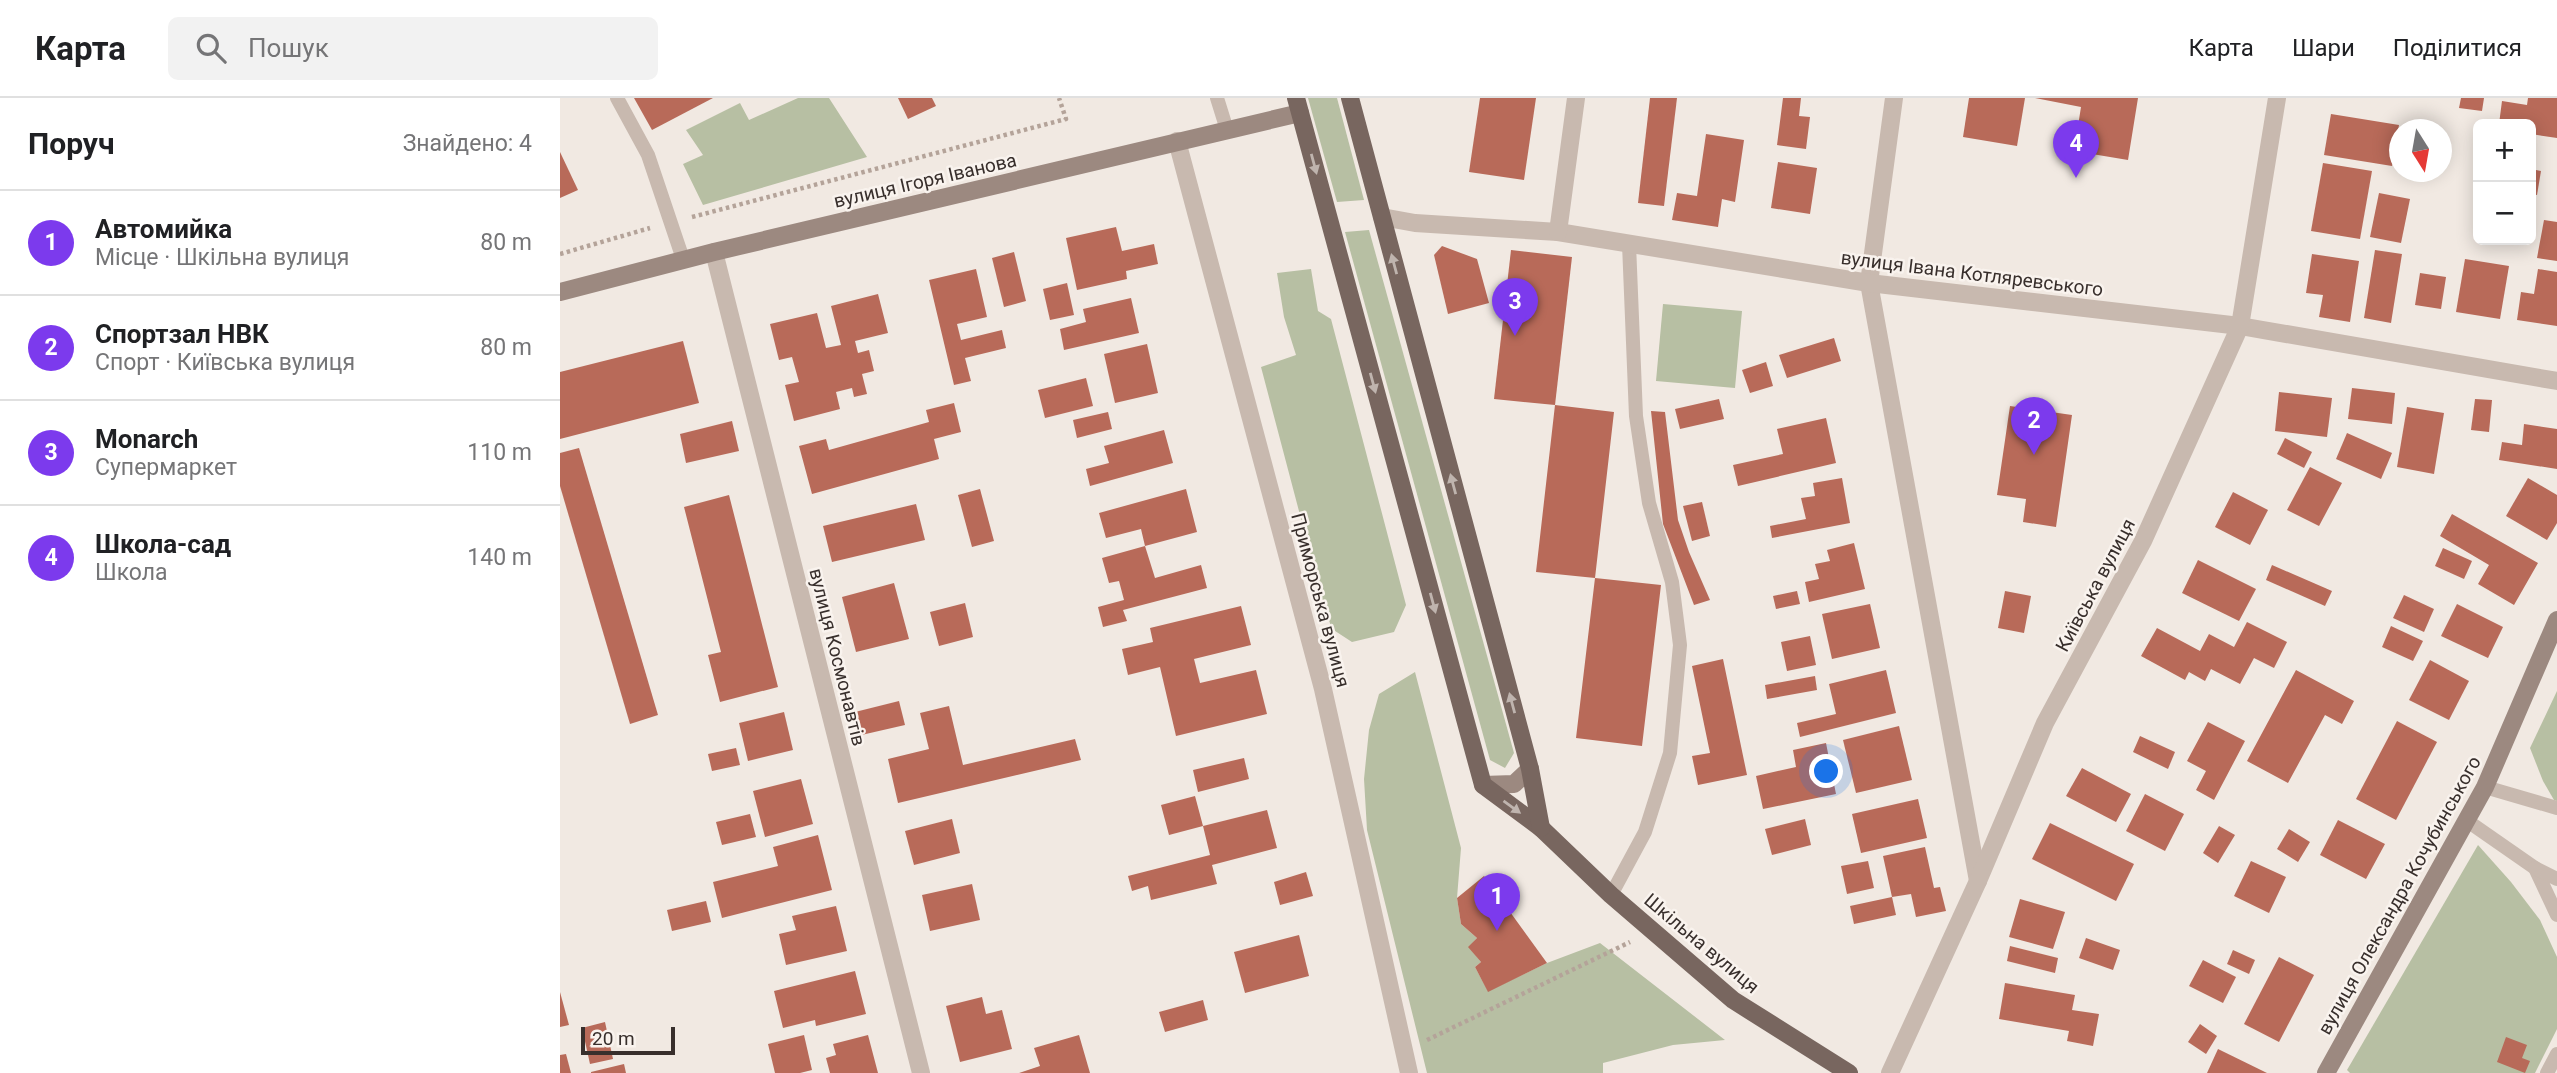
<!DOCTYPE html>
<html lang="uk">
<head>
<meta charset="utf-8">
<style>
	:root { --surface:#fff; --page:#f2f2f2; --text:#202124; --muted:#757577; --line:#e0e0e0; --accent:#7c3aed }
	body { margin:0; font-family:Roboto,sans-serif; background:var(--page); color:var(--text) }
	.controls { position:absolute; right:21px; top:21px; display:grid; overflow:hidden; border-radius:10px; box-shadow:0 4px 18px #0003 }
	.controls button { width:63px; height:63px; display:grid; place-items:center; padding:0; border:0; border-bottom:2px solid var(--line); background:var(--surface); color:var(--text); font:35px sans-serif }
	.compass { position:absolute; left:1829px; top:21px; width:63px; height:63px; border-radius:50%; background:var(--surface); box-shadow:0 4px 18px #0003; rotate:169deg }
	.scale { position:absolute; left:21px; bottom:18px; width:94px; box-sizing:border-box; padding-left:7px; border:4px solid #382f2c; border-top:0; font-size:19px; line-height:24px; white-space:nowrap; color:#382f2c; -webkit-text-stroke:5px #f9f3ee; paint-order:stroke }
	.you { position:absolute; left:1267px; top:674px; width:24px; height:24px; margin:-18px; border:5px solid #fff; border-radius:50%; background:#1a73e8; box-shadow:0 0 0 10px #1a73e833 }
	.badge { display:grid; place-items:center; width:46px; height:46px; border-radius:50%; background:var(--accent); color:#fff; font-size:23px; font-weight:700 }
	.pin { position:absolute; translate:-50% -58px; filter:drop-shadow(0 2px 4px #0008) }
	.pin::after { content:''; position:absolute; top:37px; width:24px; height:21px; background:inherit; clip-path:polygon(0 0,100% 0,50% 100%) }
	.list { margin:0; padding:0; list-style:none }
	h2 { display:flex; justify-content:space-between; align-items:center; height:91px; margin:0; padding:0 28px; font-size:30px }
	h2 small { font-size:23px; font-weight:400; color:var(--muted) }
	.list li { display:grid; grid-template-columns:46px 1fr auto; gap:21px; align-items:center; box-sizing:border-box; height:105px; padding:0 28px; border-top:2px solid var(--line) }
	.list b { display:block; font-size:26px; white-space:nowrap }
	.list p { margin:0; font-size:23px; white-space:nowrap; color:var(--muted) }
	.list em { font-size:23px; font-style:normal; color:var(--muted) }
	.icon { flex:none; width:38px; height:38px; fill:none; stroke:currentColor; stroke-width:2; stroke-linecap:round; stroke-linejoin:round }
	.map { position:relative; flex:none; width:1997px; height:975px; overflow:hidden }
	header { display:flex; align-items:center; gap:42px; box-sizing:border-box; height:98px; padding:0 35px; background:var(--surface); border-bottom:2px solid var(--line) }
	header strong { font-size:33px }
	nav { display:flex; gap:38px; margin-inline-start:auto; font-size:24px }
	.search { width:490px; height:63px; background:var(--page); display:flex; align-items:center; gap:18px; box-sizing:border-box; padding:0 24px; border-radius:10px; color:var(--muted); font-size:26px }
	main { display:flex }
	aside { flex:1; background:var(--surface) }
	.map>svg:first-child { display:block }
	.green { fill:#b7bfa3 }
	.building { fill:#b86a59 }
	.lines { fill:none; stroke-linecap:round; stroke-linejoin:round }
	.path { stroke:#b4a399; stroke-width:4.5; stroke-dasharray:3.5 3.5; stroke-linecap:butt }
	.lane { stroke:#c8b9af; stroke-width:14 }
	.street { stroke:#c8b9af; stroke-width:18 }
	.secondary { stroke:#9c8980; stroke-width:18 }
	.primary { stroke:#78665f; stroke-width:18 }
	.oneway { fill:#bfb4ae }
	.labels { text-anchor:middle; stroke-width:5; stroke-linejoin:round; paint-order:stroke }
	.street-label { font-size:19px; fill:#382f2c; stroke:#f9f3ee }
</style>
</head>
<body>
<header>
<strong>Карта</strong>
<div class="search"><svg class="icon" aria-label="search" viewBox="0 0 24 24"><circle cx="10" cy="10" r="6"/><path d="M15 15l6 6"/></svg>Пошук</div>
<nav><a>Карта</a><a>Шари</a><a>Поділитися</a></nav>
</header>
<main>
<aside>
<h2>Поруч<small>Знайдено: 4</small></h2>
<ul class="list">
<li><span class="badge">1</span><div><b>Автомийка</b><p>Місце · Шкільна вулиця</p></div><em>80 m</em></li>
<li><span class="badge">2</span><div><b>Спортзал НВК</b><p>Спорт · Київська вулиця</p></div><em>80 m</em></li>
<li><span class="badge">3</span><div><b>Monarch</b><p>Супермаркет</p></div><em>110 m</em></li>
<li><span class="badge">4</span><div><b>Школа-сад</b><p>Школа</p></div><em>140 m</em></li>
</ul>
</aside>
<div class="map">
<svg width="1997" height="975" viewBox="0 0 1997 975">
	<rect width="100%" height="100%" fill="#f1e9e2"/>
	<!-- green -->
	<g class="green">
		<path d="M238 0H269L307 59 143 107 123 66 143 57 126 32 180 5 189 22Z"/>
		<path d="M748 0H777L804 102 777 104Z"/>
		<path d="M809 132 954 655 945 670 930 662 785 134Z"/>
		<path d="M751 171 758 213 771 221 846 507 834 534 792 544 772 531 764 508 701 269 736 257 724 219 717 175Z"/>
		<path d="M1103 206 1182 213 1175 290 1096 283Z"/>
		<path d="M855 574 901 750 897 800 901 826 917 840 909 849 921 864 915 869 928 893 987 865 1040 845 1165 942 1113 947 1043 965V975H867L807 732 804 681 809 632 819 596Z"/>
		<path d="M1997 593V703L1994 702 1983 683 1970 650Z"/>
		<path d="M1918 747 1951 784 1980 822 1997 859V931L1975 975H1790L1787 972Z"/>
	</g>
	<!-- building -->
	<g class="building">
		<path d="M74 0H153L92 32Z"/>
		<path d="M338 0H372L376 8 348 21Z"/>
		<path d="M920 0H976L964 82 909 74Z"/>
		<path d="M1090 0H1117L1104 108 1078 105Z"/>
		<path d="M1223 0H1241L1239 18 1250 19 1246 51 1217 47Z"/>
		<path d="M1409 0H1465L1457 48 1403 39Z"/>
		<path d="M1475 0H1578L1568 62 1514 53 1521 9Z"/>
		<path d="M1901 0H1924L1922 13 1899 10Z"/>
		<path d="M1968 0H1997V40L1971 36V26H1939L1942 3 1967 7Z"/>
		<path d="M1771 16 1839 27 1832 68 1764 57Z"/>
		<path d="M1146 36 1184 42 1175 104 1162 101 1158 129 1112 122 1117 95 1137 98Z"/>
		<path d="M0 54 18 92 0 100Z"/>
		<path d="M1218 64 1257 70 1250 116 1211 110Z"/>
		<path d="M1763 65 1812 73 1800 141 1751 133Z"/>
		<path d="M1971 71 1981 73 1977 97 1971 96Z"/>
		<path d="M1819 95 1850 101 1841 145 1810 139Z"/>
		<path d="M1984 122 1997 124V163L1977 160Z"/>
		<path d="M556 129 562 153 594 146 598 166 566 173 567 181 517 192 506 140Z"/>
		<path d="M882 148 917 161 929 205 888 216 874 157Z"/>
		<path d="M951 152 1012 159 995 307 934 301Z"/>
		<path d="M1815 152 1842 156 1831 225 1804 220Z"/>
		<path d="M454 154 466 203 444 209 432 160Z"/>
		<path d="M1752 156 1799 163 1790 224 1759 219 1763 197 1746 195Z"/>
		<path d="M1905 161 1949 168 1940 221 1896 214Z"/>
		<path d="M416 171 427 219 397 226 401 242 442 232 446 250 405 260 411 283 394 287 369 182Z"/>
		<path d="M1978 171 1997 174V228L1957 222 1961 194 1974 196Z"/>
		<path d="M1860 175 1886 179 1881 211 1855 207Z"/>
		<path d="M507 185 514 217 490 222 483 191Z"/>
		<path d="M318 196 328 235 295 243 298 255 309 252 314 273 302 276 307 296 294 299 292 290 276 294 280 311 234 323 225 287 239 284 232 259 219 262 210 226 257 215 266 250 281 247 271 208Z"/>
		<path d="M571 200 579 235 504 252 500 231 526 224 523 211Z"/>
		<path d="M1274 240 1281 263 1227 280 1219 257Z"/>
		<path d="M123 243 139 305 0 341V274Z"/>
		<path d="M587 246 598 295 555 305 544 256Z"/>
		<path d="M1206 264 1213 288 1190 295 1182 272Z"/>
		<path d="M526 280 533 308 485 320 478 292Z"/>
		<path d="M1792 290 1835 295 1832 326 1788 321Z"/>
		<path d="M1719 294 1772 300 1767 339 1715 333Z"/>
		<path d="M1159 301 1164 321 1120 331 1115 311Z"/>
		<path d="M1915 301 1932 302 1929 334 1911 332Z"/>
		<path d="M394 305 401 334 374 341 379 361 252 396 239 348 266 341 269 352 369 324 366 312Z"/>
		<path d="M995 307 1054 314 1035 480 1101 487 1082 648 1016 640 1035 480 976 474Z"/>
		<path d="M1450 308 1512 317 1496 429 1463 424 1466 401 1437 397Z"/>
		<path d="M1847 309 1884 315 1874 376 1837 369Z"/>
		<path d="M1091 313 1105 314 1118 422 1129 454 1150 502 1134 507 1103 426Z"/>
		<path d="M548 314 552 331 517 340 513 322Z"/>
		<path d="M1266 320 1276 365 1178 388 1173 367 1223 356 1217 331Z"/>
		<path d="M172 323 179 353 126 365 120 336Z"/>
		<path d="M1964 326 1997 331V371L1939 362 1942 344 1962 347Z"/>
		<path d="M604 332 613 365 530 388 526 371 549 365 544 348Z"/>
		<path d="M1787 335 1832 355 1821 381 1776 361Z"/>
		<path d="M1725 340 1752 354 1744 370 1717 356Z"/>
		<path d="M19 350 98 617 70 626 0 388V355Z"/>
		<path d="M1750 369 1782 385 1759 428 1727 412Z"/>
		<path d="M1282 380 1290 425 1212 440 1210 428 1246 421 1241 400 1255 398 1253 385Z"/>
		<path d="M1968 380 1997 397V425L1987 442 1946 418Z"/>
		<path d="M420 391 434 443 412 449 398 397Z"/>
		<path d="M626 391 637 434 585 448 595 480 641 467 647 490 563 512 567 523 543 529 538 509 564 502 559 483 549 485 542 460 585 448 581 431 546 440 539 415Z"/>
		<path d="M1673 394 1708 412 1690 447 1655 429Z"/>
		<path d="M169 397 218 589 160 604 148 557 161 554 124 409Z"/>
		<path d="M1142 404 1150 438 1132 443 1123 408Z"/>
		<path d="M356 406 365 442 272 464 263 428Z"/>
		<path d="M1892 416 1978 465 1954 507 1918 486 1929 467 1880 438Z"/>
		<path d="M1294 445 1305 491 1249 504 1245 484 1259 481 1255 466 1270 463 1267 452Z"/>
		<path d="M1883 450 1912 463 1904 481 1875 468Z"/>
		<path d="M1638 462 1696 491 1679 523 1622 495Z"/>
		<path d="M1712 467 1772 493 1765 508 1706 482Z"/>
		<path d="M334 485 349 541 296 554 282 499Z"/>
		<path d="M1237 493 1240 506 1216 511 1213 498Z"/>
		<path d="M1445 493 1471 498 1464 535 1438 530Z"/>
		<path d="M1844 497 1874 511 1864 534 1833 520Z"/>
		<path d="M405 505 413 539 379 548 370 514Z"/>
		<path d="M1310 506 1320 550 1272 561 1262 516Z"/>
		<path d="M1897 506 1943 529 1928 560 1881 538Z"/>
		<path d="M681 508 691 547 634 561 640 585 696 572 707 616 616 638 600 569 568 577 562 551 593 544 590 530Z"/>
		<path d="M1687 524 1727 544 1714 570 1694 560 1680 586 1651 571 1645 583 1629 574 1625 582 1581 558 1597 530 1640 553 1649 536 1674 549Z"/>
		<path d="M1831 528 1863 543 1853 563 1822 549Z"/>
		<path d="M1250 538 1256 567 1227 573 1221 544Z"/>
		<path d="M1163 561 1187 677 1138 687 1132 658 1150 655 1132 568Z"/>
		<path d="M1870 562 1909 583 1889 622 1849 602Z"/>
		<path d="M1326 572 1336 615 1240 639 1237 625 1276 616 1269 586Z"/>
		<path d="M1736 572 1794 603 1782 626 1765 617 1728 685 1687 663Z"/>
		<path d="M1255 578 1257 592 1207 601 1205 587Z"/>
		<path d="M339 603 345 627 297 638 291 615Z"/>
		<path d="M389 608 403 667 515 641 521 662 338 705 328 661 369 651 360 615Z"/>
		<path d="M224 614 233 652 188 663 179 625Z"/>
		<path d="M1837 623 1877 644 1836 722 1796 701Z"/>
		<path d="M1648 624 1685 643 1654 702 1636 692 1646 673 1627 663Z"/>
		<path d="M1339 628 1352 682 1296 695 1283 642Z"/>
		<path d="M1580 638 1615 654 1608 671 1573 654Z"/>
		<path d="M1266 645 1276 696 1203 711 1196 678 1236 669 1233 652Z"/>
		<path d="M176 650 180 667 152 673 148 656Z"/>
		<path d="M684 660 689 681 638 694 633 672Z"/>
		<path d="M1522 670 1571 696 1556 724 1506 698Z"/>
		<path d="M241 681 253 726 205 739 193 693Z"/>
		<path d="M1585 696 1624 716 1605 753 1566 733Z"/>
		<path d="M635 698 643 728 609 737 601 707Z"/>
		<path d="M1358 701 1367 740 1301 755 1292 716Z"/>
		<path d="M707 712 717 750 652 767 657 786 591 802 588 788 572 793 568 778 650 757 643 728Z"/>
		<path d="M190 716 196 739 162 747 156 724Z"/>
		<path d="M392 721 400 755 354 767 345 733Z"/>
		<path d="M1245 721 1251 747 1212 757 1205 731Z"/>
		<path d="M1778 722 1825 746 1806 781 1760 757Z"/>
		<path d="M1490 725 1574 766 1556 803 1472 761Z"/>
		<path d="M1659 728 1675 737 1658 765 1643 755Z"/>
		<path d="M1729 731 1750 744 1738 764 1717 751Z"/>
		<path d="M258 737 272 792 162 820 153 784 218 768 213 749Z"/>
		<path d="M1365 749 1374 790 1380 789 1386 813 1356 819 1351 796 1332 799 1323 758Z"/>
		<path d="M1308 763 1314 790 1287 796 1281 768Z"/>
		<path d="M1691 763 1726 779 1709 815 1674 798Z"/>
		<path d="M746 774 753 798 720 807 714 784Z"/>
		<path d="M924 778 987 865 928 894 915 869 921 864 908 849 917 840 901 826 897 800Z"/>
		<path d="M412 786 420 822 370 833 362 797Z"/>
		<path d="M1332 799 1336 817 1294 826 1290 808Z"/>
		<path d="M1460 801 1505 814 1493 851 1449 839Z"/>
		<path d="M146 803 151 824 112 833 107 812Z"/>
		<path d="M276 808 287 853 226 867 219 836 236 832 232 818Z"/>
		<path d="M739 837 749 878 685 895 674 854Z"/>
		<path d="M1526 840 1560 852 1553 872 1519 860Z"/>
		<path d="M1450 848 1498 860 1495 875 1447 863Z"/>
		<path d="M1673 852 1695 862 1689 876 1667 866Z"/>
		<path d="M1719 859 1754 877 1719 944 1684 926Z"/>
		<path d="M1643 862 1676 879 1663 905 1629 888Z"/>
		<path d="M295 873 306 916 256 928 255 922 223 930 214 893Z"/>
		<path d="M1445 885 1515 897 1512 912 1539 916 1533 948 1507 943 1509 933 1439 921Z"/>
		<path d="M0 894 9 927 0 929Z"/>
		<path d="M422 899 426 916 442 912 452 951 400 964 386 908Z"/>
		<path d="M643 902 648 922 605 934 599 914Z"/>
		<path d="M45 924 53 961 30 966 22 930Z"/>
		<path d="M1640 926 1657 938 1646 956 1628 944Z"/>
		<path d="M244 937 252 972 240 975H215L208 946Z"/>
		<path d="M308 937 318 975H270L266 960 276 957 273 946Z"/>
		<path d="M519 937 530 975H459L480 968 474 950Z"/>
		<path d="M1946 939 1967 947 1962 960 1970 963 1965 975 1937 964Z"/>
		<path d="M1658 951 1707 975H1647Z"/>
		<path d="M6 956 11 975H0V957Z"/>
		<path d="M64 966 66 975H31V974Z"/>
	</g>
	<g class="lines">
		<!-- path -->
		<g class="path">
			<path d="M132 119 506 21 499 0"/>
			<path d="M0 156 90 130"/>
			<path d="M867 942 1070 844"/>
		</g>
		<!-- lane -->
		<g class="lane">
			<path d="M57 0 88 57 123 161"/>
			<path d="M657 0 667 32"/>
			<path d="M1925 689 1997 710"/>
			<path d="M1906 722 1975 770 1997 817"/>
			<path d="M1975 770 1997 781"/>
			<path d="M1051 797 1085 734 1110 655 1120 547 1112 484 1089 405 1076 318 1069 146"/>
			<path d="M1987 975 1997 956"/>
		</g>
		<!-- street -->
		<g class="street">
			<path d="M1334 0 1309 185 1418 783"/>
			<path d="M617 43 763 591 849 975"/>
			<path d="M822 119 855 125 998 134 1309 185 1680 228 1997 283"/>
			<path d="M998 134 1016 0"/>
			<path d="M154 154 361 975"/>
			<path d="M1330 975 1418 783 1485 625 1583 443 1680 228 1717 0"/>
		</g>
		<!-- secondary -->
		<g class="secondary">
			<path d="M0 194 154 154 740 15"/>
			<path d="M923 687 954 686 970 671"/>
			<path d="M1766 975 1925 689 1997 522"/>
		</g>
		<!-- primary -->
		<g class="primary">
			<path d="M736 0 923 687 981 730 1051 797 1173 902 1289 975"/>
			<path d="M790 0 970 671 981 730"/>
		</g>
	</g>
	<!-- one-way arrows -->
	<defs><path id="oneway-solid" d="M-6-.8H1V-3.2L6.5 0L1 3.2V.8H-6Z" transform="scale(1.75)"/></defs>
	<g class="oneway">
		<use href="#oneway-solid" transform="translate(754 66) rotate(75)"/>
		<use href="#oneway-solid" transform="translate(834 166) rotate(-105)"/>
		<use href="#oneway-solid" transform="translate(813 285) rotate(75)"/>
		<use href="#oneway-solid" transform="translate(893 386) rotate(-105)"/>
		<use href="#oneway-solid" transform="translate(873 505) rotate(75)"/>
		<use href="#oneway-solid" transform="translate(952 605) rotate(-105)"/>
		<use href="#oneway-solid" transform="translate(952 709) rotate(36)"/>
	</g>
	<g class="labels">
		<!-- street labels -->
		<g class="street-label">
			<text transform="translate(365 82) rotate(-13)" y="7">вулиця Ігоря Іванова</text>
			<text transform="translate(1412 175) rotate(7)" y="7">вулиця Івана Котляревського</text>
			<text transform="translate(1535 487) rotate(-62)" y="7">Київська вулиця</text>
			<text transform="translate(761 502) rotate(75)" y="7">Приморська вулиця</text>
			<text transform="translate(278 559) rotate(76)" y="7">вулиця Космонавтів</text>
			<text transform="translate(1839 797) rotate(-61)" y="7">вулиця Олександра Кочубинського</text>
			<text transform="translate(1142 845) rotate(40)" y="7">Шкільна вулиця</text>
		</g>
	</g>
</svg>
<div class="controls">
<button>+</button>
<button>−</button>
</div>
<svg class="compass" viewBox="-18 -18 36 36"><path d="M0-13l5 13h-10z" fill="#e53935"/><path d="M0 13l5-13h-10z" fill="#757577"/></svg>
<div class="scale">20 m</div>
<div class="you"></div>
<div class="pin badge" style="left:937px;top:833px">1</div>
<div class="pin badge" style="left:1474px;top:357px">2</div>
<div class="pin badge" style="left:955px;top:238px">3</div>
<div class="pin badge" style="left:1516px;top:80px">4</div>
</div>
</main>
</body>
</html>
